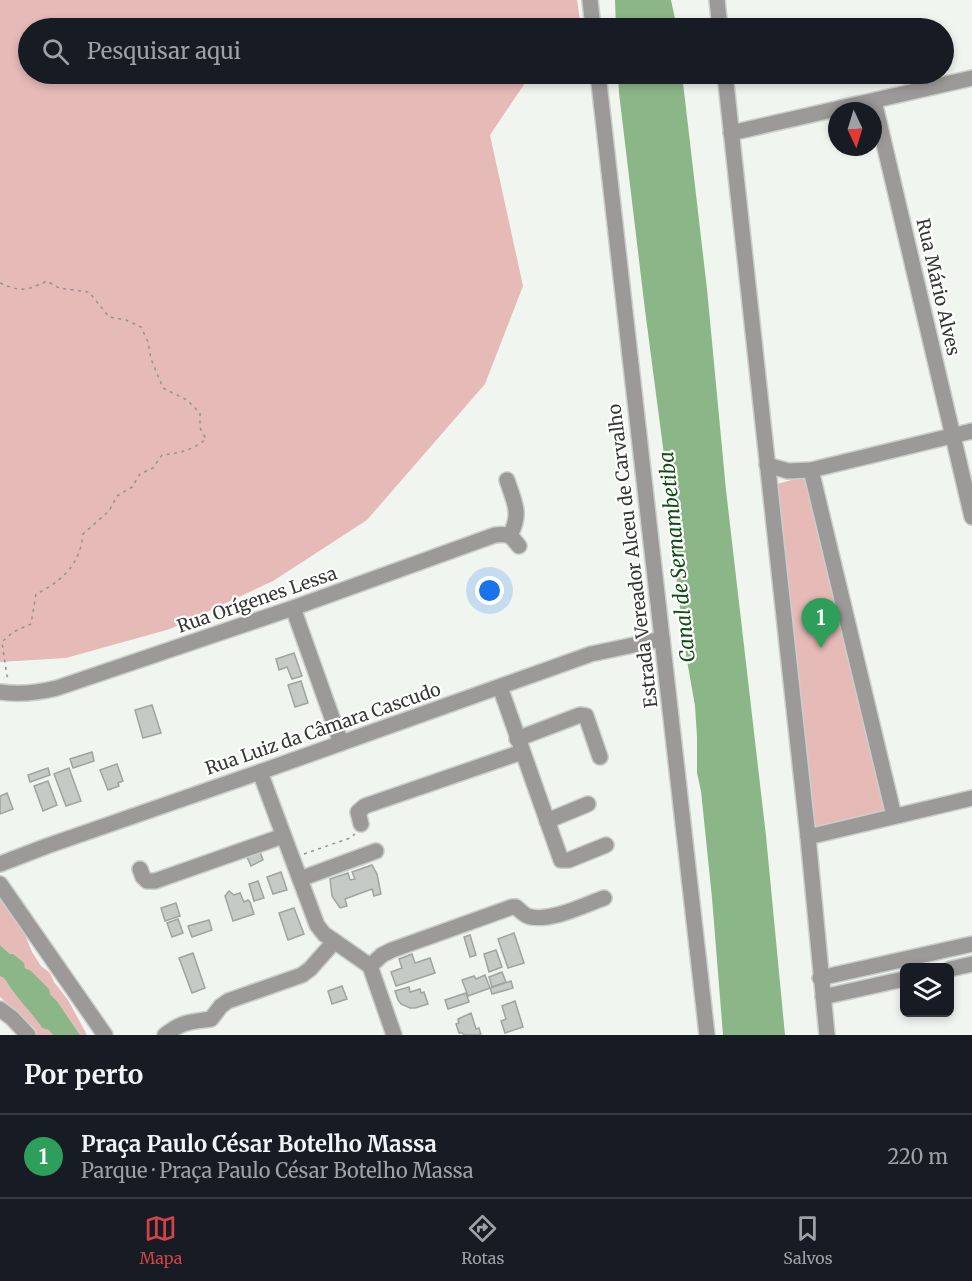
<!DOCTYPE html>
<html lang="pt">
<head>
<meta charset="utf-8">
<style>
	:root { --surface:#171b24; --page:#242831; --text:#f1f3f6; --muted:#9ea1a6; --line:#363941; --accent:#d24347 }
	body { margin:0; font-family:Merriweather,serif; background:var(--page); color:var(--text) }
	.controls { position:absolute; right:18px; bottom:18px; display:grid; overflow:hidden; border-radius:9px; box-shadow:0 3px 9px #0003 }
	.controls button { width:54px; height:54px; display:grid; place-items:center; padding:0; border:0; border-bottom:2px solid var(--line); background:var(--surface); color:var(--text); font:30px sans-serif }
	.compass { position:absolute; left:828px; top:102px; width:54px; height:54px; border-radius:50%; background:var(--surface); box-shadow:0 3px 9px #0003; rotate:176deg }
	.you { position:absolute; left:490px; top:591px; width:21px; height:21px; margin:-15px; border:4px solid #fff; border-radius:50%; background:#1a73e8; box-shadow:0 0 0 9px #1a73e833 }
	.badge { display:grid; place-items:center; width:39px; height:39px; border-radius:50%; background:var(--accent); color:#fff; font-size:20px; font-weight:700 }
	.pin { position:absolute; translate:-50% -50px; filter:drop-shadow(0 2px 3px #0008) }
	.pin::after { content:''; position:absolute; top:32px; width:21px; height:18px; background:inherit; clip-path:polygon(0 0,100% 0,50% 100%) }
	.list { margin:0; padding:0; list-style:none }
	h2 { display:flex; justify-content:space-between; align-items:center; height:78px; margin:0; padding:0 24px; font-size:26px }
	h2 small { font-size:20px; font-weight:400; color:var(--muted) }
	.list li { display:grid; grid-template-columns:39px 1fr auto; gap:18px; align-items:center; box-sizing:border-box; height:84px; padding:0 24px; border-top:2px solid var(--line) }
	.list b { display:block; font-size:22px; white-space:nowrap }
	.list p { margin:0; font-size:20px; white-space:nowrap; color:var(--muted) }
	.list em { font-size:20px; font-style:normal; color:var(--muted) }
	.icon { flex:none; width:33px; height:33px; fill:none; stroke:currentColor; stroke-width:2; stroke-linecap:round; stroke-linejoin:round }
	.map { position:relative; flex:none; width:972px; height:1035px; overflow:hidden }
	.search { position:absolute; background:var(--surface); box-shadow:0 3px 9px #0003; left:18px; right:18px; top:18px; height:66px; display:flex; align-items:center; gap:15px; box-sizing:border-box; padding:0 21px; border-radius:33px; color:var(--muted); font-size:22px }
	.sheet { height:162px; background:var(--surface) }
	nav { display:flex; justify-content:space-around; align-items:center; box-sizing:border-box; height:84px; border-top:2px solid var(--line); background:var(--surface); font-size:16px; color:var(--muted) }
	nav a { display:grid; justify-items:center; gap:3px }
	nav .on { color:var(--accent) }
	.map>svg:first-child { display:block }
	.green { fill:#e6bab7 }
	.water { fill:#8bb688 }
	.building { fill:#c6cac6; stroke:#a0a4a0; stroke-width:1.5 }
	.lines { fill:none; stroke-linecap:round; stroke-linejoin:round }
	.minor-casing { stroke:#cbcfcb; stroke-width:18 }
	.path { stroke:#909390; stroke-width:1.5; stroke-dasharray:3 4.5; stroke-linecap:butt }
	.minor { stroke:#9c9999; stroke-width:15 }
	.labels { text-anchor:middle; stroke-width:4.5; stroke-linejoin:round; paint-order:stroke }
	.street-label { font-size:18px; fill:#353735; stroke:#fff }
	.water-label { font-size:20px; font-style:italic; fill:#114d12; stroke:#fff }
</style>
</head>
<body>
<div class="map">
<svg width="972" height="1035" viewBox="0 0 972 1035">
	<rect width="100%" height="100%" fill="#f1f5f0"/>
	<!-- green -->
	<g class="green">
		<path d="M0 0H577L581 28H28V74H531L490 135 523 286 485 384 367 520 273 581 170 629 66 658 0 662Z"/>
		<path d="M806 476 886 811 814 827 777 484Z"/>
		<path d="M0 893 23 930 32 952 41 966 50 973 54 982 68 1000 87 1035H80L57 1001 50 994 39 980 0 945Z"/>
		<path d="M0 976C7 979 7 984 12 990 21 1003 33 1014 42 1028L50 1030 53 1035H37L35 1029 0 997Z"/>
	</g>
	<!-- water -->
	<g class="water">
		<path d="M615 0H671L677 28H616Z"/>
		<path d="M618 74H682L707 289 726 490 766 836 785 1035H723L712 898 701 791 697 773V737L695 706 685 649 677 583 664 455 645 310 619 93Z"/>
		<path d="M0 945 10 954H13L24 963 25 968 31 971 49 989 50 994 57 1001 80 1035H53L49 1030 42 1028C33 1014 21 1003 12 990 7 984 7 979 0 976Z"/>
	</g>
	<!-- building -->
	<g class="building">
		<path d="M294 653 302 676 292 679 287 667 279 670 276 659Z"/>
		<path d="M301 681 308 703 295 707 288 685Z"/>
		<path d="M152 705 161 733 143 738 135 710Z"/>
		<path d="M92 752 94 761 73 768 70 759Z"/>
		<path d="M117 764 123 781 118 783 119 786 108 790 100 770Z"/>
		<path d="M48 768 50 775 30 782 28 775Z"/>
		<path d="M69 768 81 801 66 806 54 774Z"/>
		<path d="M48 781 57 805 43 811 34 786Z"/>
		<path d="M7 793 13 809 0 814V796Z"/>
		<path d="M260 852 263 860 251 866 247 857Z"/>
		<path d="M372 865 377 874 381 894 374 896 372 889 345 899 347 906 340 908 332 896 330 879 348 873 350 880 355 879 352 872Z"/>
		<path d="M281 872 287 890 273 894 267 877Z"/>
		<path d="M258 881 264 898 254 901 249 884Z"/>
		<path d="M229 891 234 895 240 893 244 902 248 900 250 902 254 914 233 921 225 896Z"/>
		<path d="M176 903 180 916 165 921 161 908Z"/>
		<path d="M294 908 304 934 288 940 279 913Z"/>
		<path d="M178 919 183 933 172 937 167 923Z"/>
		<path d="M209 920 212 930 192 937 188 926Z"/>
		<path d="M514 933 524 963 508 968 498 939Z"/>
		<path d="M470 935 476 955 470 957 464 937Z"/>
		<path d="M496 950 502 967 489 972 484 954Z"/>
		<path d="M193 953 205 988 192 993 179 958Z"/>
		<path d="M412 954 415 963 430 958 435 973 396 986 391 972 402 968 399 959Z"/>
		<path d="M502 972 506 982 492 987 489 977Z"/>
		<path d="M485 975 490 988 468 996 462 980 474 976 476 979Z"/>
		<path d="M511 981 513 988 492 994 490 988Z"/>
		<path d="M342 986 347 999 332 1004 328 991Z"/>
		<path d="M409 987 410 992 420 989 421 993 424 992 428 1004 415 1008H410L401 1004 398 1000 395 991Z"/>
		<path d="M466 993 469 1002 448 1009 445 1000Z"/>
		<path d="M515 1001 523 1027 505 1033 501 1021 506 1019 502 1006Z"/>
		<path d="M471 1013 476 1029 479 1028 481 1035H465L462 1033H459L456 1024 459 1023 458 1019Z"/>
	</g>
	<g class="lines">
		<defs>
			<g id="minor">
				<path d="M590 0 593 28"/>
				<path d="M717 0 720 28"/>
				<path d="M598 74 707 1035"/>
				<path d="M725 74 808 837 827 1035"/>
				<path d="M874 101 972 517"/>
				<path d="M731 133 972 78"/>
				<path d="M767 465 788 471 811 470 972 431"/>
				<path d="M811 470 894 816"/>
				<path d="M507 480C514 502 522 513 510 535"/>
				<path d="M293 608 341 743"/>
				<path d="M500 687 561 860H569L606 845"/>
				<path d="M0 692C20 695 37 693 57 688L293 608 495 535C510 533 511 536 519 546"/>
				<path d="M517 739 580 715 586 716 600 757"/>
				<path d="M260 772 317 925 324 934 370 966 394 1035"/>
				<path d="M547 821 588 804"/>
				<path d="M361 824 358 812 365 806 522 752"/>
				<path d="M808 837 972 798"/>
				<path d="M0 864 47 846 260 772 591 654 662 639"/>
				<path d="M140 869 143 877 147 881H155L283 836"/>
				<path d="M300 879 376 851"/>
				<path d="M0 884 105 1035"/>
				<path d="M370 966 382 955 392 950 512 907H516C521 911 524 916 531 917 553 921 584 905 604 898"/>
				<path d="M950 969 972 964"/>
				<path d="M820 978 972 944"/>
				<path d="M823 997 904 979"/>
				<path d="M0 1009 12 1018 28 1035"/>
				<path d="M165 1035C183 1021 190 1022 211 1019L221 1006 228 1001 302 975 310 969 334 942"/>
			</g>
		</defs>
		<!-- minor casing -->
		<use href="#minor" class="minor-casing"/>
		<!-- path -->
		<g class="path">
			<path d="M0 283C21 292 26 291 47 281L59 288 89 292 109 317 126 320 141 327 148 342 151 359 163 388 187 400 200 413V428L206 439C191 451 180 453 162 455L153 468 140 474 132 487 117 496 109 511 83 534C80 565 62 581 36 594L31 624 13 632 2 642 7 676 10 680"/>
			<path d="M304 854 350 838 355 834"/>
		</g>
		<!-- minor -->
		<use href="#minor" class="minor"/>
	</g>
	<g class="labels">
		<!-- street labels -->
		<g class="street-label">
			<text transform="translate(938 287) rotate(77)" y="6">Rua Mário Alves</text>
			<text transform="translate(633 556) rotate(-97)" y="6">Estrada Vereador Alceu de Carvalho</text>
			<text transform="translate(257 600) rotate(-19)" y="6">Rua Orígenes Lessa</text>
			<text transform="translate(323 729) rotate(-19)" y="6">Rua Luiz da Câmara Cascudo</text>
		</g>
		<!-- water labels -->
		<g class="water-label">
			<text transform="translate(677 557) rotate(-96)" y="7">Canal de Sernambetiba</text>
		</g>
	</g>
</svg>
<div class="controls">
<button><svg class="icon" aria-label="layers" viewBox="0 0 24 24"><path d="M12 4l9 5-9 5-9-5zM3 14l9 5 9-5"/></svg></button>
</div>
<svg class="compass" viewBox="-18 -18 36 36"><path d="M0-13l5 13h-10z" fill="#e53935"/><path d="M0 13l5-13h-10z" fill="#9ea1a6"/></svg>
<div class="you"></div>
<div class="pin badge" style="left:821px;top:648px;background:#2e9e5b">1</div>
<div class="search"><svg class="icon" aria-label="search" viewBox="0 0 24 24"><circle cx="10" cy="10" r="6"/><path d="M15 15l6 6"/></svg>Pesquisar aqui</div>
</div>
<section class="sheet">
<h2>Por perto<small></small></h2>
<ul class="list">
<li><span class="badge" style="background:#2e9e5b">1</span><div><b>Praça Paulo César Botelho Massa</b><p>Parque · Praça Paulo César Botelho Massa</p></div><em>220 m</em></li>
</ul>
</section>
<nav>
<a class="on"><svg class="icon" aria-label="map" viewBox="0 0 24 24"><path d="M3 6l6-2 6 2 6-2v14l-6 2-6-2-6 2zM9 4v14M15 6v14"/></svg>Mapa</a>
<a><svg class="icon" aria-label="directions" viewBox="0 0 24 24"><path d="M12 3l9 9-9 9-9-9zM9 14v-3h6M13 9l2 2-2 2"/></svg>Rotas</a>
<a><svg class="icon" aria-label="saved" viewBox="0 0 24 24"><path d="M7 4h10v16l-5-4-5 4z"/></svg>Salvos</a>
</nav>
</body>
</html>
